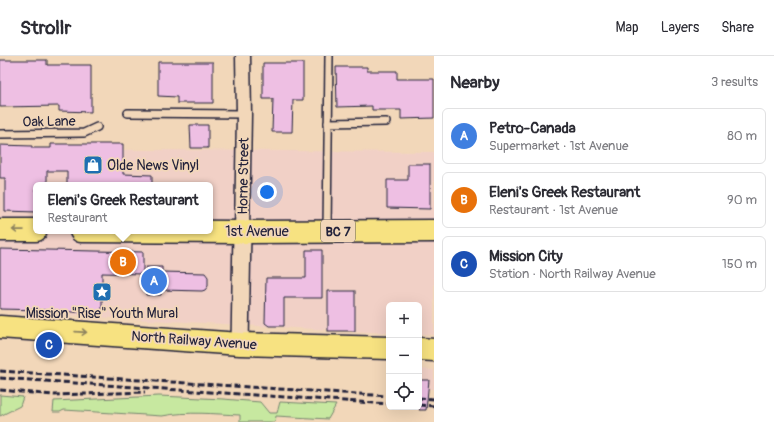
<!DOCTYPE html>
<html lang="en">
<head>
<meta charset="utf-8">
<style>
	:root { --surface:#fff; --page:#f7f7f7; --text:#2b2b33; --muted:#7c7c81; --line:#e1e1e2; --accent:#1f6fb2 }
	body { margin:0; font-family:Pangolin,sans-serif; background:var(--page); color:var(--text) }
	.controls { position:absolute; right:12px; bottom:12px; display:grid; overflow:hidden; border-radius:6px; box-shadow:0 4px 16px #0002 }
	.controls button { width:36px; height:36px; display:grid; place-items:center; padding:0; border:0; border-bottom:1px solid var(--line); background:var(--surface); color:var(--text); font:20px sans-serif }
	.you { position:absolute; left:267px; top:136px; width:14px; height:14px; margin:-10px; border:3px solid #fff; border-radius:50%; background:#1a73e8; box-shadow:0 0 0 6px #1a73e833 }
	.badge { display:grid; place-items:center; width:26px; height:26px; border-radius:50%; background:var(--accent); color:#fff; font-size:13px; font-weight:700 }
	.pin { position:absolute; translate:-50% -50%; border:2px solid #fff; box-shadow:0 1px 4px #0006 }
	.popup { position:absolute; left:33px; top:126px; width:180px; height:52px; box-sizing:border-box; display:grid; place-content:center; border-radius:6px; background:var(--surface); filter:drop-shadow(0 1px 3px #0005); font-size:13px; white-space:nowrap; color:var(--muted) }
	.popup b { font-size:15px; color:var(--text) }
	.popup::after { content:''; position:absolute; left:50%; top:100%; margin-left:-8px; border:8px solid transparent; border-top-color:var(--surface) }
	.list { margin:0; padding:0; list-style:none }
	h2 { display:flex; justify-content:space-between; align-items:center; height:52px; margin:0; padding:0 16px; font-size:17px }
	h2 small { font-size:13px; font-weight:400; color:var(--muted) }
	.list li { display:grid; grid-template-columns:26px 1fr auto; gap:12px; align-items:center; box-sizing:border-box; height:56px; margin:0 8px 8px; padding:0 8px; border:1px solid var(--line); border-radius:6px }
	.list b { display:block; font-size:15px; white-space:nowrap }
	.list p { margin:0; font-size:13px; white-space:nowrap; color:var(--muted) }
	.list em { font-size:13px; font-style:normal; color:var(--muted) }
	.icon { flex:none; width:22px; height:22px; fill:none; stroke:currentColor; stroke-width:2; stroke-linecap:round; stroke-linejoin:round }
	.map { position:relative; flex:none; width:434px; height:366px; overflow:hidden }
	header { display:flex; align-items:center; gap:24px; box-sizing:border-box; height:56px; padding:0 20px; background:var(--surface); border-bottom:1px solid var(--line) }
	header strong { font-size:19px }
	nav { display:flex; gap:22px; margin-inline-start:auto; font-size:14px }
	main { display:flex }
	aside { flex:1; background:var(--surface) }
	.map>svg:first-child { display:block }
	.built { fill:#f1d0c6; fill-rule:evenodd }
	.green { fill:#c7e8a0; stroke:#74856e }
	.building { fill:#eebfe3; stroke:#22223b }
	.lines { fill:none; stroke-linecap:round; stroke-linejoin:round }
	.service-casing { stroke:#22223b; stroke-width:10 }
	.minor-casing { stroke:#22223b; stroke-width:17 }
	.tertiary-casing { stroke:#22223b; stroke-width:20 }
	.primary-casing { stroke:#22223b; stroke-width:25 }
	.service { stroke:#f2d7b9; stroke-width:7 }
	.minor { stroke:#f2d7b9; stroke-width:14 }
	.tertiary { stroke:#f2d7b9; stroke-width:17 }
	.primary { stroke:#f7e281; stroke-width:22 }
	.rail { stroke:#22223b; stroke-width:3; stroke-dasharray:6 3; stroke-linecap:butt }
	.oneway { stroke:#8c825e }
	.labels { text-anchor:middle; stroke-width:3.5; stroke-linejoin:round; paint-order:stroke }
	.shield { fill:#f2d7b9; stroke:#605861; stroke-width:1 }
	.shield-label { font-size:13px; font-weight:bold; fill:#22223b }
	.street-label { font-size:14px; fill:#22223b; stroke:#f2d7b9 }
	.poi-label { font-size:14px; fill:#22223b; stroke:#f2d7b9; text-anchor:start }
</style>
</head>
<body>
<header>
<strong>Strollr</strong>
<nav><a>Map</a><a>Layers</a><a>Share</a></nav>
</header>
<main>
<div class="map">
<svg width="434" height="366" viewBox="0 0 434 366">
	<rect width="100%" height="100%" fill="#f2d7b9"/>
	<filter id="ink" filterUnits="userSpaceOnUse"><feTurbulence type="fractalNoise" baseFrequency=".025" numOctaves="2"/><feDisplacementMap in="SourceGraphic" scale="8" xChannelSelector="R" yChannelSelector="G"/><feConvolveMatrix kernelMatrix="1 2 1 2 8 2 1 2 1" color-interpolation-filters="sRGB"/></filter>
	<g filter="url(#ink)">
		<!-- built -->
		<g class="built">
			<path d="M0 93 434 96V279L419 278V249H389V277L94 261 0 254ZM36 129H210V175H36Z"/>
			<path d="M419 313 434 314V333H428V324H419Z"/>
		</g>
		<!-- green -->
		<g class="green">
			<path d="M0 339 23 341 20 350 0 360Z"/>
			<path d="M159 340 223 343 260 346 269 357H277L280 346 336 349 328 363 276 360 275 366H240V359C214 358 188 355 162 360L64 354 60 356H53L54 345Z"/>
		</g>
		<!-- building -->
		<g class="building">
			<path d="M0 4H47V9H91V56L59 55V50L0 51Z"/>
			<path d="M158 6H213V47H177V41L158 40Z"/>
			<path d="M263 7H303V44H293L292 76H272L273 43H263Z"/>
			<path d="M336 11H367V15H397V23H434V62L401 63V54H372V50L337 51Z"/>
			<path d="M190 69H208V92H191Z"/>
			<path d="M51 88H123V118L152 119V129H67V115H47V129H36V156L5 155V122H0V89L32 90V92H51Z"/>
			<path d="M408 108H430V153L387 152V124H408Z"/>
			<path d="M0 193 143 196V218L102 217V258L43 254 0 253Z"/>
			<path d="M306 194H322V242H284V270H269L265 267 266 222H306Z"/>
			<path d="M146 211H162V216L205 217 208 221V230L205 234 202 235 161 234V239H146Z"/>
			<rect x="328" y="235" width="27" height="40"/>
			<path d="M419 324H429L426 354H419Z"/>
		</g>
		<g class="lines">
			<defs>
				<g id="service">
					<path d="M128 57 244 58"/>
					<path d="M328 67 386 66"/>
					<path d="M0 78 84 77 97 71"/>
					<path d="M327 174 329 0"/>
				</g>
				<path id="minor" d="M242 176 244 58 243 0"/>
				<path id="tertiary" d="M240 288 242 176"/>
				<g id="primary">
					<path d="M0 174H36"/>
					<path d="M81 175 242 176 434 175"/>
					<path d="M0 271 240 288 389 292"/>
					<path d="M419 293 434 294"/>
				</g>
			</defs>
			<!-- service casing -->
			<use href="#service" class="service-casing"/>
			<!-- minor casing -->
			<use href="#minor" class="minor-casing"/>
			<!-- tertiary casing -->
			<use href="#tertiary" class="tertiary-casing"/>
			<!-- primary casing -->
			<use href="#primary" class="primary-casing"/>
			<!-- service -->
			<use href="#service" class="service"/>
			<!-- minor -->
			<use href="#minor" class="minor"/>
			<!-- tertiary -->
			<use href="#tertiary" class="tertiary"/>
			<!-- primary -->
			<use href="#primary" class="primary"/>
			<!-- rail -->
			<g class="rail">
				<path d="M0 315 389 340"/>
				<path d="M0 322 389 348"/>
				<path d="M0 334 54 339 145 336"/>
				<path d="M419 342 434 343"/>
				<path d="M419 349 434 350"/>
			</g>
		</g>
		<!-- one-way arrows -->
		<defs><path id="oneway-shaft" d="M-6 0H5M1.5-3L5.5 0L1.5 3" fill="none" stroke-width="1.6" stroke-linecap="round" stroke-linejoin="round"/></defs>
		<g class="oneway">
			<use href="#oneway-shaft" transform="translate(18 174) rotate(-179)"/>
			<use href="#oneway-shaft" transform="translate(81 276) rotate(4)"/>
		</g>
	</g>
	<!-- icons -->
	<defs>
		<symbol id="shop-square" viewBox="-11 -11 22 22"><rect x="-9" y="-9" width="18" height="18" rx="4" fill="#1f6fb2" stroke="#f2d7b9"/><path d="M-5-2.5h2.3a2.7 3.5 0 0 1 5.4 0H5L5.5 6h-11ZM-1.5-2.5h3a1.5 2.3 0 0 0-3 0Z" fill="#fff"/></symbol>
		<symbol id="sight-square" viewBox="-11 -11 22 22"><rect x="-9" y="-9" width="18" height="18" rx="4" fill="#1f6fb2" stroke="#f2d7b9"/><path d="M0-6L1.8-2.2L6-1.7L2.9 1.2L3.7 5.4L0 3.3L-3.7 5.4L-2.9 1.2L-6-1.7L-1.8-2.2Z" fill="#fff"/></symbol>
	</defs>
	<g fill-rule="evenodd">
		<use href="#shop-square" x="82" y="98" width="22" height="22"/>
		<use href="#sight-square" x="91" y="225" width="22" height="22"/>
	</g>
	<g class="labels">
		<!-- shield labels -->
		<rect class="shield" x="321" y="164" width="34" height="22" rx="3"/>
		<g class="shield-label">
			<text x="338" y="180">BC 7</text>
		</g>
		<!-- street labels -->
		<g class="street-label">
			<text transform="translate(49 65) rotate(-1)" y="5">Oak Lane</text>
			<text transform="translate(243 120) rotate(-89)" y="5">Horne Street</text>
			<text x="257" y="180">1st Avenue</text>
			<text transform="translate(194 284) rotate(4)" y="5">North Railway Avenue</text>
		</g>
		<!-- poi labels -->
		<g class="poi-label">
			<text x="107" y="114">Olde News Vinyl</text>
			<text x="102" y="262" text-anchor="middle">Mission "Rise" Youth Mural</text>
		</g>
	</g>
</svg>
<div class="controls">
<button>+</button>
<button>−</button>
<button><svg class="icon" aria-label="locate" viewBox="0 0 24 24"><circle cx="12" cy="12" r="6"/><path d="M12 2v4M12 18v4M2 12h4M18 12h4"/></svg></button>
</div>
<div class="you"></div>
<div class="pin badge" style="left:154px;top:225px;background:#3f7fe0">A</div>
<div class="pin badge" style="left:123px;top:206px;background:#e8710a">B</div>
<div class="popup"><b>Eleni's Greek Restaurant</b>Restaurant</div>
<div class="pin badge" style="left:49px;top:289px;background:#1a4fb4">C</div>
</div>
<aside>
<h2>Nearby<small>3 results</small></h2>
<ul class="list">
<li><span class="badge" style="background:#3f7fe0">A</span><div><b>Petro-Canada</b><p>Supermarket · 1st Avenue</p></div><em>80 m</em></li>
<li><span class="badge" style="background:#e8710a">B</span><div><b>Eleni's Greek Restaurant</b><p>Restaurant · 1st Avenue</p></div><em>90 m</em></li>
<li><span class="badge" style="background:#1a4fb4">C</span><div><b>Mission City</b><p>Station · North Railway Avenue</p></div><em>150 m</em></li>
</ul>
</aside>
</main>
</body>
</html>
